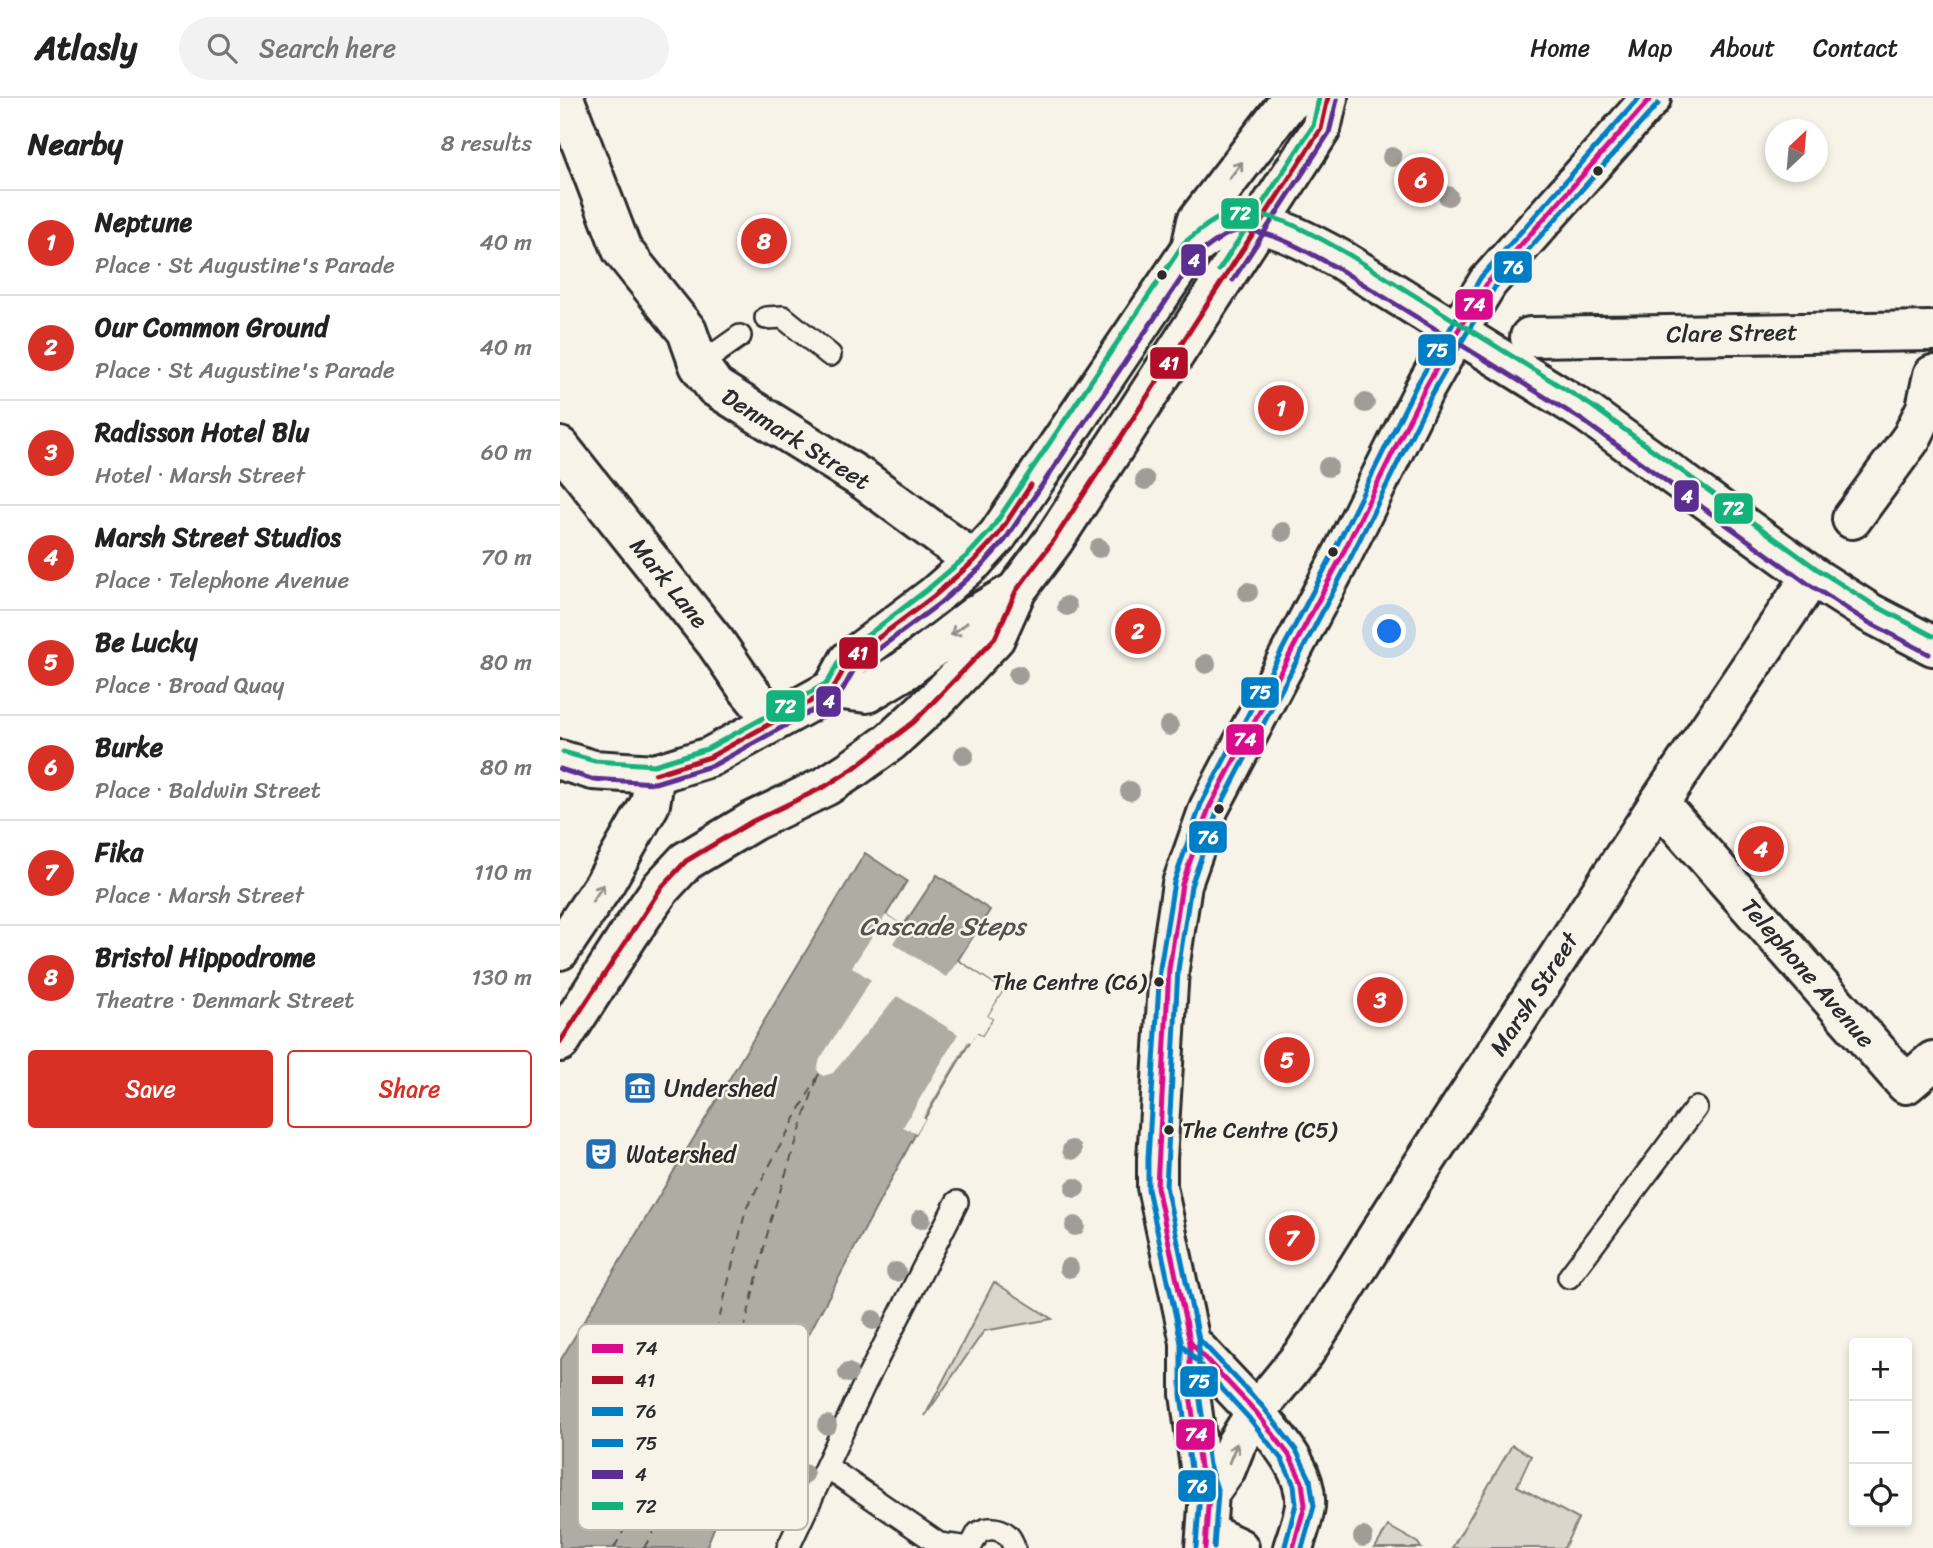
<!DOCTYPE html>
<html lang="en">
<head>
<meta charset="utf-8">
<style>
	:root { --surface:#fff; --page:#f2f2f2; --text:#222; --muted:#767676; --line:#e0e0e0; --accent:#d93025 }
	body { margin:0; font-family:Sriracha,sans-serif; background:var(--page); color:var(--text) }
	.controls { position:absolute; right:21px; bottom:21px; display:grid; overflow:hidden; border-radius:7px; box-shadow:0 4px 10px #0003 }
	.controls button { width:63px; height:63px; display:grid; place-items:center; padding:0; border:0; border-bottom:2px solid var(--line); background:var(--surface); color:var(--text); font:35px sans-serif }
	.compass { position:absolute; left:1205px; top:21px; width:63px; height:63px; border-radius:50%; background:var(--surface); box-shadow:0 4px 10px #0003; rotate:26deg }
	.you { position:absolute; left:830px; top:534px; width:24px; height:24px; margin:-18px; border:5px solid #fff; border-radius:50%; background:#1a73e8; box-shadow:0 0 0 10px #1a73e833 }
	.badge { display:grid; place-items:center; width:46px; height:46px; border-radius:50%; background:var(--accent); color:#fff; font-size:23px; font-weight:700 }
	.pin { position:absolute; translate:-50% -50%; border:4px solid #fff; box-shadow:0 2px 7px #0006 }
	.list { margin:0; padding:0; list-style:none }
	h2 { display:flex; justify-content:space-between; align-items:center; height:91px; margin:0; padding:0 28px; font-size:30px }
	h2 small { font-size:23px; font-weight:400; color:var(--muted) }
	.list li { display:grid; grid-template-columns:46px 1fr auto; gap:21px; align-items:center; box-sizing:border-box; height:105px; padding:0 28px; border-top:2px solid var(--line) }
	.list b { display:block; font-size:26px; white-space:nowrap }
	.list p { margin:0; font-size:23px; white-space:nowrap; color:var(--muted) }
	.list em { font-size:23px; font-style:normal; color:var(--muted) }
	.actions { display:flex; gap:14px; padding:21px 28px }
	.actions a { flex:1; padding:16px 0; border:2px solid var(--accent); border-radius:7px; text-align:center; font-size:24px; color:var(--accent) }
	.actions .main { background:var(--accent); color:#fff }
	.icon { flex:none; width:38px; height:38px; fill:none; stroke:currentColor; stroke-width:2; stroke-linecap:round; stroke-linejoin:round }
	.map { position:relative; flex:none; width:1373px; height:1450px; overflow:hidden }
	header { display:flex; align-items:center; gap:42px; box-sizing:border-box; height:98px; padding:0 35px; background:var(--surface); border-bottom:2px solid var(--line) }
	header strong { font-size:33px }
	nav { display:flex; gap:38px; margin-inline-start:auto; font-size:24px }
	.search { width:490px; height:63px; background:var(--page); display:flex; align-items:center; gap:18px; box-sizing:border-box; padding:0 24px; border-radius:38px; color:var(--muted); font-size:26px }
	main { display:flex }
	aside { flex:1; background:var(--surface) }
	.map>svg:first-child { display:block }
	.green { fill:#dad6cc; stroke:#82807c; stroke-width:2 }
	.water { fill:#afaca4; stroke:#7a7874; stroke-width:2 }
	.pier { fill:#f7f3e8 }
	.lines { fill:none; stroke-linecap:round; stroke-linejoin:round }
	.ferry { stroke:#53524f; stroke-width:2; stroke-dasharray:9 7; stroke-linecap:butt }
	.lane-casing { stroke:#2b2b2b; stroke-width:26 }
	.street-casing { stroke:#2b2b2b; stroke-width:44 }
	.secondary-casing { stroke:#2b2b2b; stroke-width:44 }
	.primary-casing { stroke:#2b2b2b; stroke-width:44 }
	.lane { stroke:#f7f3e8; stroke-width:21 }
	.street { stroke:#f7f3e8; stroke-width:38 }
	.secondary { stroke:#f7f3e8; stroke-width:38 }
	.primary { stroke:#f7f3e8; stroke-width:38 }
	.bus-1-casing { stroke:#f7f3e8; stroke-width:10 }
	.bus-2-casing { stroke:#f7f3e8; stroke-width:10 }
	.bus-3-casing { stroke:#f7f3e8; stroke-width:10 }
	.bus-4-casing { stroke:#f7f3e8; stroke-width:10 }
	.bus-5-casing { stroke:#f7f3e8; stroke-width:10 }
	.bus-6-casing { stroke:#f7f3e8; stroke-width:10 }
	.bus-1 { stroke:#d70b8c; stroke-width:5 }
	.bus-2 { stroke:#b10d28; stroke-width:5 }
	.bus-3 { stroke:#007ec5; stroke-width:5 }
	.bus-4 { stroke:#007ec5; stroke-width:5 }
	.bus-5 { stroke:#5b2e91; stroke-width:5 }
	.bus-6 { stroke:#13b27b; stroke-width:5 }
	.tree { fill:#9f9d96 }
	.oneway { stroke:#918f8a }
	.bus-dot { fill:#2b2b2b; stroke:#f7f3e8; stroke-width:2.5 }
	.labels { text-anchor:middle; stroke-width:5; stroke-linejoin:round; paint-order:stroke }
	.bus-label { font-size:22px; fill:#2b2b2b; stroke:#f7f3e8; text-anchor:end }
	.street-label { font-size:24px; fill:#2b2b2b; stroke:#f7f3e8 }
	.poi-label { font-size:24px; fill:#2b2b2b; stroke:#f7f3e8; text-anchor:start }
	.water-label { font-size:26px; font-style:italic; fill:#53524f; stroke:#f7f3e8 }
	.key { fill:#f7f3e8; stroke:#bab7af; stroke-width:2 }
	.key-label { font-size:19px; fill:#2b2b2b }
	.line-badge { stroke:#f7f3e8; stroke-width:2.5 }
	.badge-label { font-size:19px; text-anchor:middle; font-weight:bold; fill:#fff }
</style>
</head>
<body>
<header>
<strong>Atlasly</strong>
<div class="search"><svg class="icon" aria-label="search" viewBox="0 0 24 24"><circle cx="10" cy="10" r="6"/><path d="M15 15l6 6"/></svg>Search here</div>
<nav><a>Home</a><a>Map</a><a>About</a><a>Contact</a></nav>
</header>
<main>
<aside>
<h2>Nearby<small>8 results</small></h2>
<ul class="list">
<li><span class="badge">1</span><div><b>Neptune</b><p>Place · St Augustine's Parade</p></div><em>40 m</em></li>
<li><span class="badge">2</span><div><b>Our Common Ground</b><p>Place · St Augustine's Parade</p></div><em>40 m</em></li>
<li><span class="badge">3</span><div><b>Radisson Hotel Blu</b><p>Hotel · Marsh Street</p></div><em>60 m</em></li>
<li><span class="badge">4</span><div><b>Marsh Street Studios</b><p>Place · Telephone Avenue</p></div><em>70 m</em></li>
<li><span class="badge">5</span><div><b>Be Lucky</b><p>Place · Broad Quay</p></div><em>80 m</em></li>
<li><span class="badge">6</span><div><b>Burke</b><p>Place · Baldwin Street</p></div><em>80 m</em></li>
<li><span class="badge">7</span><div><b>Fika</b><p>Place · Marsh Street</p></div><em>110 m</em></li>
<li><span class="badge">8</span><div><b>Bristol Hippodrome</b><p>Theatre · Denmark Street</p></div><em>130 m</em></li>
</ul>
<div class="actions"><a class="main">Save</a><a>Share</a></div>
</aside>
<div class="map">
<svg width="1373" height="1450" viewBox="0 0 1373 1450">
	<rect width="100%" height="100%" fill="#f7f3e8"/>
	<filter id="ink" filterUnits="userSpaceOnUse"><feTurbulence type="fractalNoise" baseFrequency=".0143" numOctaves="2"/><feDisplacementMap in="SourceGraphic" scale="14" xChannelSelector="R" yChannelSelector="G"/><feConvolveMatrix kernelMatrix="1 2 1 2 8 2 1 2 1" color-interpolation-filters="sRGB"/></filter>
	<g filter="url(#ink)">
		<!-- green -->
		<g class="green">
			<path d="M434 1184 492 1221 424 1233 365 1318Z"/>
			<path d="M952 1347 971 1358 957 1388 1018 1421 1004 1450H892Z"/>
			<path d="M828 1428 858 1445 861 1450H815Z"/>
		</g>
		<!-- water -->
		<path class="water" d="M305 755 347 783 326 817 343 828 377 777 430 812 398 862 443 892 427 918 432 921 422 937 416 934 356 1035 181 1363 146 1450H0V1263Z"/>
		<!-- pier -->
		<path class="pier" d="M326 817 344 828 333 845 386 879 398 863 443 892 427 918 432 921 422 937 417 934 411 944 408 943 363 1019 365 1021 356 1035 343 1029 398 936 337 898 273 975 263 978 257 972 260 961 311 882 292 869Z"/>
		<g class="lines">
			<!-- ferry -->
			<g class="ferry">
				<path d="M54 1450 142 1292 186 1111 259 976"/>
				<path d="M84 1450 167 1302 211 1121 257 980"/>
			</g>
			<defs>
				<g id="lane">
					<path d="M206 220 223 219 270 257"/>
					<path d="M139 267 180 238"/>
					<path d="M1009 1179 1136 1010"/>
					<path d="M267 1369 379 1446 410 1450"/>
					<path d="M228 1450 304 1287 397 1104"/>
					<path d="M410 1450 418 1435C433 1426 450 1432 454 1450"/>
				</g>
				<g id="street">
					<path d="M4 0 62 152 127 233 139 267 155 289 304 382 414 463"/>
					<path d="M970 239 1373 233"/>
					<path d="M0 349 156 545 187 590 214 623"/>
					<path d="M1292 421 1352 339 1366 310 1373 277"/>
					<path d="M1099 705 1346 986 1373 963"/>
					<path d="M630 1244 696 1314"/>
					<path d="M649 1395 640 1369 630 1296V1244L597 1089V1061L609 871 622 786 649 710 778 465 864 292 897 234 928 184 1091 0"/>
				</g>
				<g id="secondary">
					<path d="M631 151C641 144 661 127 672 125 707 120 752 146 783 163L1027 315 1252 478 1310 515 1373 548"/>
					<path d="M696 1314C716 1340 748 1372 745 1408 743 1422 737 1437 733 1450"/>
					<path d="M647 1435 679 1450"/>
					<path d="M645 1450 649 1395 666 1371 676 1346 696 1314 745 1254 853 1082 1099 705 1252 478"/>
				</g>
				<g id="primary">
					<path d="M273 591 307 595 345 572 417 516 456 493 494 442 761 31 768 0"/>
					<path d="M0 662 33 672 95 676 150 659 179 643 273 591 289 562 374 498 414 463 438 437 631 151 637 123 726 7 735 0"/>
					<path d="M0 852 45 785 90 706 95 676"/>
					<path d="M0 944 70 835 101 790 126 763 193 723 266 688 294 670 330 644 382 596 435 540 456 493"/>
				</g>
			</defs>
			<!-- lane casing -->
			<use href="#lane" class="lane-casing"/>
			<!-- street casing -->
			<use href="#street" class="street-casing"/>
			<!-- secondary casing -->
			<use href="#secondary" class="secondary-casing"/>
			<!-- primary casing -->
			<use href="#primary" class="primary-casing"/>
			<!-- lane -->
			<use href="#lane" class="lane"/>
			<!-- street -->
			<use href="#street" class="street"/>
			<!-- secondary -->
			<use href="#secondary" class="secondary"/>
			<!-- primary -->
			<use href="#primary" class="primary"/>
			<defs>
				<g id="bus-1">
					<path d="M626 1222 630 1244V1296L640 1369 649 1395 645 1450"/>
					<path d="M733 1450 745 1407 742 1384 729 1357 696 1314 630 1244 597 1089 609 871 622 786 649 710 778 465 864 292 897 234 928 184 1091 0"/>
				</g>
				<g id="bus-2">
					<path d="M95 676 150 659 273 591 289 562 374 498 414 463 438 437 471 387"/>
					<path d="M0 944 101 790 126 763 193 723 266 688 294 670 354 624 435 540 456 493 494 442 761 31 768 0"/>
				</g>
				<g id="bus-3">
					<path d="M617 1224 621 1245V1297L631 1371 640 1396 636 1449"/>
					<path d="M742 1450 754 1408 750 1381 736 1352 703 1309 638 1240 606 1088 618 872 631 788 657 714 786 469 872 296 905 238 935 189 1098 6"/>
				</g>
				<g id="bus-4">
					<path d="M635 1220 639 1243V1295L649 1367 658 1394 654 1450"/>
					<path d="M725 1448 736 1406 734 1387 722 1362 689 1320 622 1247 588 1091V1060L600 870 614 784 641 706 770 461 856 288 921 179 1079 0"/>
				</g>
				<g id="bus-5">
					<path d="M673 182 769 35 777 2"/>
					<path d="M0 671 31 681 95 685 154 667 279 598 296 568 380 505 420 470 445 442 637 157C647 150 658 140 670 135 699 123 753 157 779 171L1022 322 1247 485 1306 523 1369 556"/>
				</g>
				<g id="bus-6">
					<path d="M659 172 753 28 759 0"/>
					<path d="M3 654 35 663 94 667 147 651 267 585 283 556 368 491 408 457 431 432 624 145C637 135 654 119 670 116 710 109 754 137 788 156L1032 308 1257 471 1314 507 1373 538"/>
				</g>
			</defs>
			<!-- bus-1 casing -->
			<use href="#bus-1" class="bus-1-casing"/>
			<!-- bus-2 casing -->
			<use href="#bus-2" class="bus-2-casing"/>
			<!-- bus-3 casing -->
			<use href="#bus-3" class="bus-3-casing"/>
			<!-- bus-4 casing -->
			<use href="#bus-4" class="bus-4-casing"/>
			<!-- bus-5 casing -->
			<use href="#bus-5" class="bus-5-casing"/>
			<!-- bus-6 casing -->
			<use href="#bus-6" class="bus-6-casing"/>
			<!-- bus-1 -->
			<use href="#bus-1" class="bus-1"/>
			<!-- bus-2 -->
			<use href="#bus-2" class="bus-2"/>
			<!-- bus-3 -->
			<use href="#bus-3" class="bus-3"/>
			<!-- bus-4 -->
			<use href="#bus-4" class="bus-4"/>
			<!-- bus-5 -->
			<use href="#bus-5" class="bus-5"/>
			<!-- bus-6 -->
			<use href="#bus-6" class="bus-6"/>
		</g>
		<!-- trees -->
		<g class="tree">
			<circle cx="832" cy="59" r="10"/>
			<circle cx="888" cy="98" r="10"/>
			<circle cx="805" cy="305" r="10"/>
			<circle cx="768" cy="369" r="10"/>
			<circle cx="585" cy="382" r="10"/>
			<circle cx="723" cy="434" r="10"/>
			<circle cx="539" cy="450" r="10"/>
			<circle cx="688" cy="494" r="10"/>
			<circle cx="507" cy="508" r="10"/>
			<circle cx="646" cy="566" r="10"/>
			<circle cx="458" cy="577" r="10"/>
			<circle cx="609" cy="628" r="10"/>
			<circle cx="404" cy="657" r="10"/>
			<circle cx="570" cy="693" r="10"/>
			<circle cx="512" cy="1052" r="10"/>
			<circle cx="515" cy="1090" r="10"/>
			<circle cx="361" cy="1121" r="10"/>
			<circle cx="515" cy="1128" r="10"/>
			<circle cx="509" cy="1170" r="10"/>
			<circle cx="336" cy="1174" r="10"/>
			<circle cx="313" cy="1222" r="10"/>
			<circle cx="288" cy="1275" r="10"/>
			<circle cx="267" cy="1327" r="10"/>
			<circle cx="244" cy="1376" r="10"/>
			<circle cx="803" cy="1439" r="10"/>
		</g>
		<!-- one-way arrows -->
		<defs><path id="oneway-shaft" d="M-6 0H5M1.5-3L5.5 0L1.5 3" fill="none" stroke-width="1.6" stroke-linecap="round" stroke-linejoin="round" transform="scale(1.75)"/></defs>
		<g class="oneway">
			<use href="#oneway-shaft" transform="translate(676 72) rotate(-53)"/>
			<use href="#oneway-shaft" transform="translate(399 531) rotate(142)"/>
			<use href="#oneway-shaft" transform="translate(38 795) rotate(-56)"/>
			<use href="#oneway-shaft" transform="translate(673 1355) rotate(-68)"/>
		</g>
	</g>
	<!-- icons -->
	<defs>
		<symbol id="museum-square" viewBox="-11 -11 22 22"><rect x="-9" y="-9" width="18" height="18" rx="4" fill="#1f6fb2" stroke="#f7f3e8"/><path d="M0-6L6-3V-2H-6V-3ZM-5-1h2V3h-2ZM-1-1h2V3h-2ZM3-1h2V3H3ZM-6 4H6V6H-6Z" fill="#fff"/></symbol>
		<symbol id="theatre-square" viewBox="-11 -11 22 22"><rect x="-9" y="-9" width="18" height="18" rx="4" fill="#1f6fb2" stroke="#f7f3e8"/><path d="M-5-5.5Q0-4 5-5.5V0Q5 5 0 6Q-5 5-5 0ZM-3.3-2.5H-1v1.5H-3.3ZM1-2.5H3.3v1.5H1ZM-2.8 1Q0 5.5 2.8 1Z" fill="#fff"/></symbol>
	</defs>
	<g fill-rule="evenodd">
		<use href="#museum-square" x="61" y="971" width="38" height="38"/>
		<use href="#theatre-square" x="22" y="1037" width="38" height="38"/>
	</g>
	<!-- markers -->
	<g class="bus-dot">
		<circle cx="1038" cy="73" r="6"/>
		<circle cx="602" cy="177" r="6"/>
		<circle cx="773" cy="454" r="6"/>
		<circle cx="659" cy="711" r="6"/>
		<circle cx="599" cy="884" r="6"/>
		<circle cx="609" cy="1032" r="6"/>
	</g>
	<g class="labels">
		<!-- bus labels -->
		<g class="bus-label">
			<text x="586" y="892">The Centre (C6)</text>
			<text x="622" y="1040" text-anchor="start">The Centre (C5)</text>
		</g>
		<!-- street labels -->
		<g class="street-label">
			<text transform="translate(1172 235) rotate(-1)" y="8">Clare Street</text>
			<text transform="translate(236 341) rotate(32)" y="8">Denmark Street</text>
			<text transform="translate(109 485) rotate(51)" y="8">Mark Lane</text>
			<text transform="translate(1248 875) rotate(49)" y="8">Telephone Avenue</text>
			<text transform="translate(974 896) rotate(-57)" y="8">Marsh Street</text>
		</g>
		<!-- poi labels -->
		<g class="poi-label">
			<text x="104" y="998">Undershed</text>
			<text x="66" y="1064">Watershed</text>
		</g>
		<!-- water labels -->
		<g class="water-label">
			<text x="382" y="837">Cascade Steps</text>
		</g>
	</g>
	<!-- legend -->
	<rect x="18" y="1226" width="230" height="206" rx="10" class="key"/>
	<rect x="32" y="1246" width="31" height="9" fill="#d70b8c"/>
	<rect x="32" y="1278" width="31" height="8" fill="#b10d28"/>
	<rect x="32" y="1309" width="31" height="9" fill="#007ec5"/>
	<rect x="32" y="1341" width="31" height="8" fill="#007ec5"/>
	<rect x="32" y="1372" width="31" height="9" fill="#5b2e91"/>
	<rect x="32" y="1404" width="31" height="8" fill="#13b27b"/>
	<g class="key-label">
		<text x="75" y="1257">74</text>
		<text x="75" y="1289">41</text>
		<text x="75" y="1320">76</text>
		<text x="75" y="1352">75</text>
		<text x="75" y="1383">4</text>
		<text x="75" y="1415">72</text>
	</g>
	<g class="line-badge">
		<rect x="660" y="99" width="40" height="33" rx="7" fill="#13b27b"/>
		<rect x="620" y="145" width="27" height="34" rx="7" fill="#5b2e91"/>
		<rect x="933" y="152" width="40" height="34" rx="7" fill="#007ec5"/>
		<rect x="894" y="190" width="40" height="33" rx="7" fill="#d70b8c"/>
		<rect x="857" y="235" width="40" height="34" rx="7" fill="#007ec5"/>
		<rect x="589" y="248" width="40" height="34" rx="7" fill="#b10d28"/>
		<rect x="1113" y="381" width="27" height="34" rx="7" fill="#5b2e91"/>
		<rect x="1153" y="394" width="41" height="33" rx="7" fill="#13b27b"/>
		<rect x="278" y="538" width="41" height="34" rx="7" fill="#b10d28"/>
		<rect x="680" y="578" width="40" height="33" rx="7" fill="#007ec5"/>
		<rect x="255" y="587" width="27" height="33" rx="7" fill="#5b2e91"/>
		<rect x="205" y="591" width="41" height="34" rx="7" fill="#13b27b"/>
		<rect x="665" y="625" width="40" height="33" rx="7" fill="#d70b8c"/>
		<rect x="628" y="722" width="40" height="34" rx="7" fill="#007ec5"/>
		<rect x="619" y="1267" width="40" height="33" rx="7" fill="#007ec5"/>
		<rect x="615" y="1320" width="41" height="33" rx="7" fill="#d70b8c"/>
		<rect x="617" y="1371" width="40" height="34" rx="7" fill="#007ec5"/>
	</g>
	<g class="badge-label">
		<text x="680" y="122">72</text>
		<text x="634" y="169">4</text>
		<text x="953" y="176">76</text>
		<text x="914" y="213">74</text>
		<text x="877" y="259">75</text>
		<text x="609" y="272">41</text>
		<text x="1127" y="405">4</text>
		<text x="1173" y="417">72</text>
		<text x="298" y="562">41</text>
		<text x="700" y="601">75</text>
		<text x="269" y="610">4</text>
		<text x="225" y="615">72</text>
		<text x="685" y="648">74</text>
		<text x="648" y="746">76</text>
		<text x="639" y="1290">75</text>
		<text x="636" y="1343">74</text>
		<text x="637" y="1395">76</text>
	</g>
</svg>
<div class="controls">
<button>+</button>
<button>−</button>
<button><svg class="icon" aria-label="locate" viewBox="0 0 24 24"><circle cx="12" cy="12" r="6"/><path d="M12 2v4M12 18v4M2 12h4M18 12h4"/></svg></button>
</div>
<svg class="compass" viewBox="-18 -18 36 36"><path d="M0-13l5 13h-10z" fill="#e53935"/><path d="M0 13l5-13h-10z" fill="#767676"/></svg>
<div class="you"></div>
<div class="pin badge" style="left:721px;top:310px">1</div>
<div class="pin badge" style="left:578px;top:533px">2</div>
<div class="pin badge" style="left:820px;top:902px">3</div>
<div class="pin badge" style="left:1201px;top:751px">4</div>
<div class="pin badge" style="left:727px;top:962px">5</div>
<div class="pin badge" style="left:861px;top:82px">6</div>
<div class="pin badge" style="left:732px;top:1140px">7</div>
<div class="pin badge" style="left:204px;top:143px">8</div>
</div>
</main>
</body>
</html>
